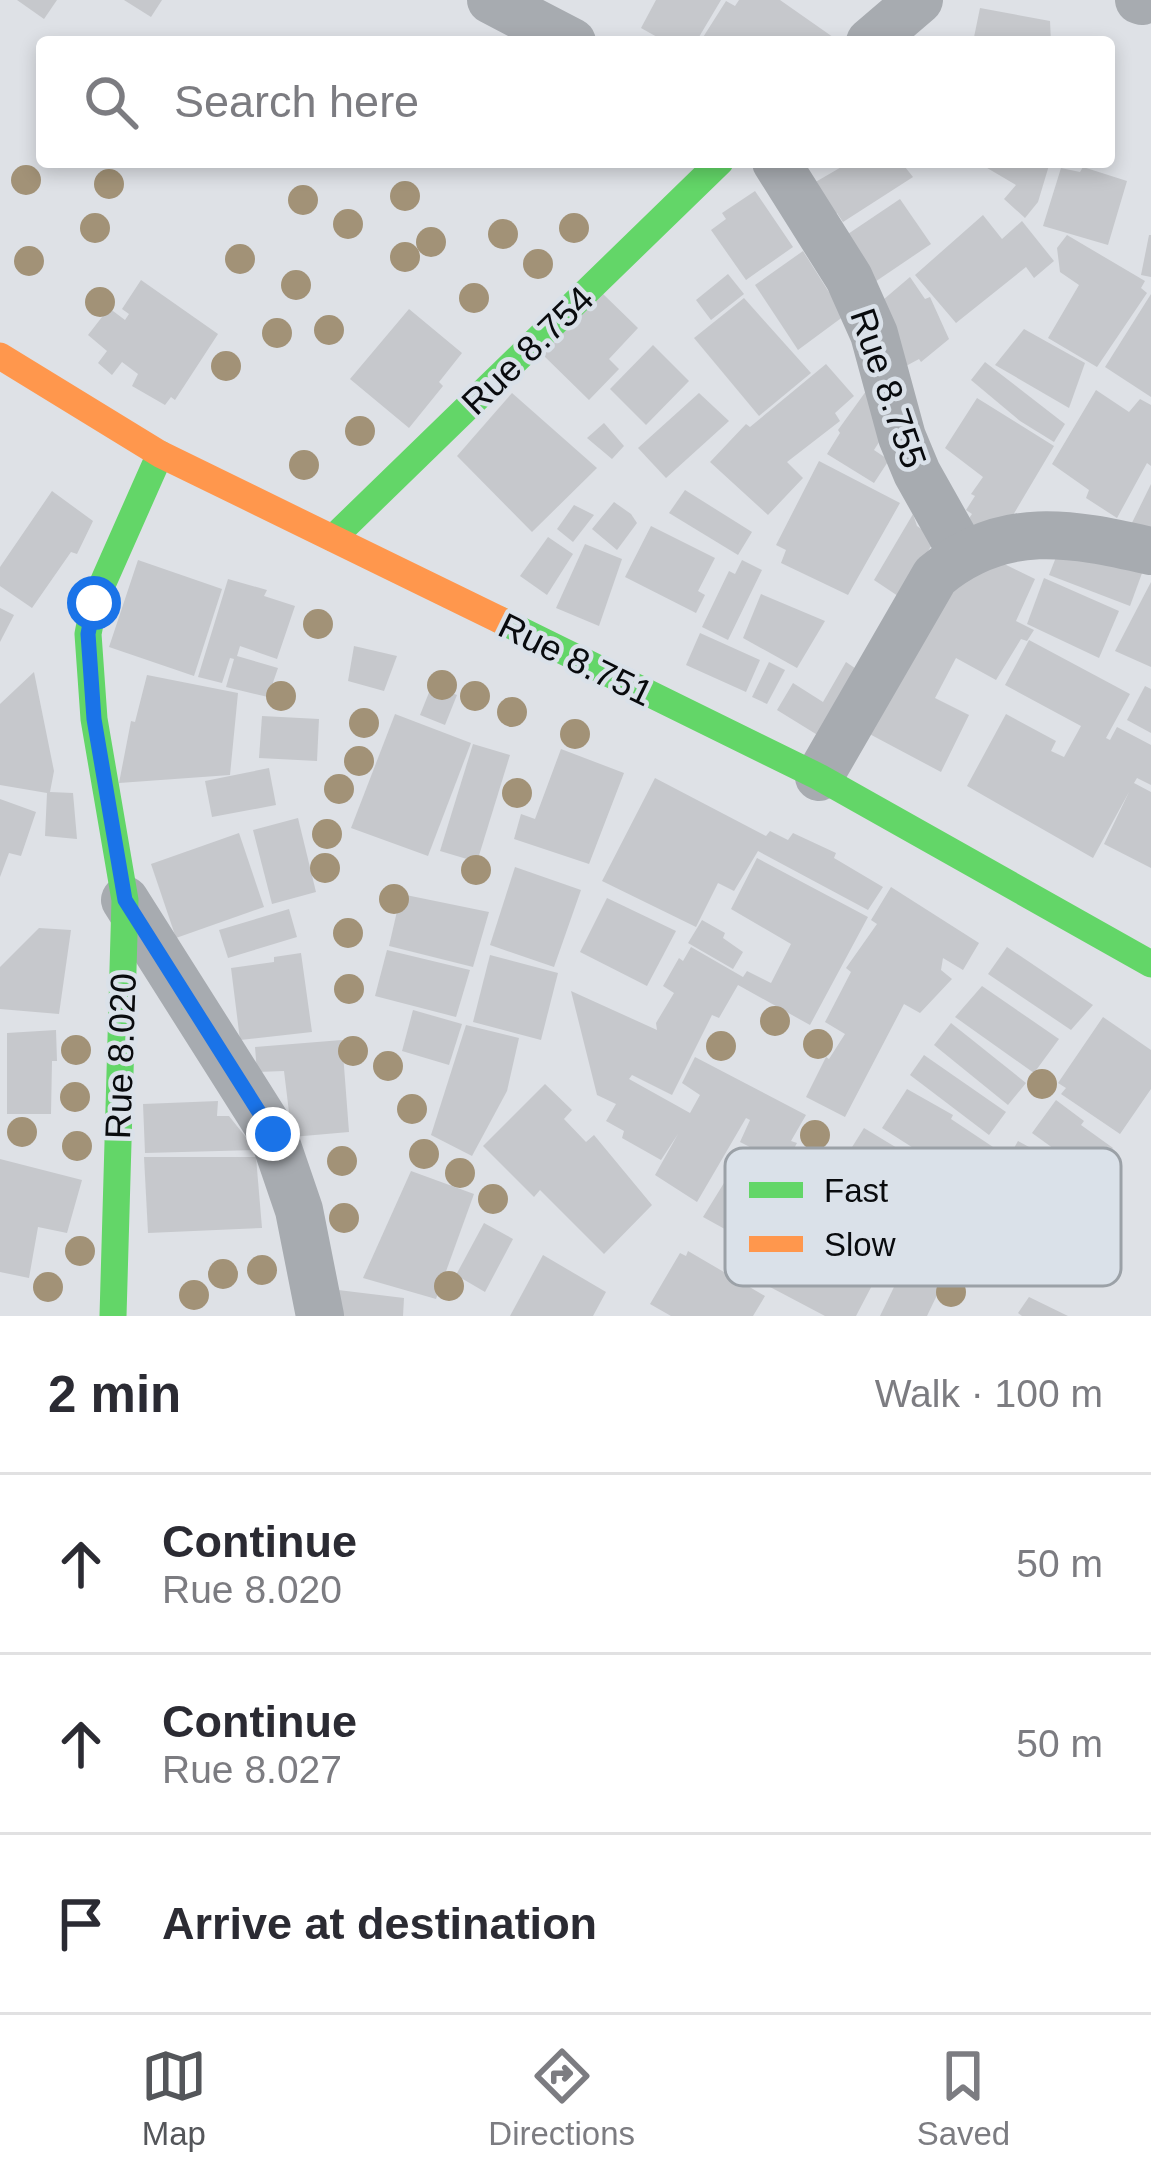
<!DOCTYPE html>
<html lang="en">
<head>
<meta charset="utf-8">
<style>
	:root { --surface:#fff; --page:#f2f2f3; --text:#2b2b33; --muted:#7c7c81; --line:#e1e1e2; --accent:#54565a }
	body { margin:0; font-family:Arial,sans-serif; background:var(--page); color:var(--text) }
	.stop { position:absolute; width:36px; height:36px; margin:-27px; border:9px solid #1a73e8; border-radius:50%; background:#fff }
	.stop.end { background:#1a73e8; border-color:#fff; box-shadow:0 3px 12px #0008 }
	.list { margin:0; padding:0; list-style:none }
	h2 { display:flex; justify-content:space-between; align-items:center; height:156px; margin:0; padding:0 48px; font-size:51px }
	h2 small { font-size:39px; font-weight:400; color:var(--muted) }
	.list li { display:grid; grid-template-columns:78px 1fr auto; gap:36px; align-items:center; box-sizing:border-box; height:180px; padding:0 48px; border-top:3px solid var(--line) }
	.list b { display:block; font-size:45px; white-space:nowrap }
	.list p { margin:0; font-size:39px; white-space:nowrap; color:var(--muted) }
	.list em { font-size:39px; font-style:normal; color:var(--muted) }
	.icon { flex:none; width:66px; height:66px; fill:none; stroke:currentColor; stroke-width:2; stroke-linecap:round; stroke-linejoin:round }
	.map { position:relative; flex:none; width:1151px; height:1316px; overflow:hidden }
	.search { position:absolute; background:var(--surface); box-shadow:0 6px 18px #0003; left:36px; right:36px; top:36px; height:132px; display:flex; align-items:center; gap:30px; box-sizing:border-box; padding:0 42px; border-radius:12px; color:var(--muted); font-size:45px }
	.sheet { height:696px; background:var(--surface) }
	nav { display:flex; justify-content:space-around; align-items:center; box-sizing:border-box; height:168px; border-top:3px solid var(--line); background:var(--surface); font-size:33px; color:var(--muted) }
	nav a { display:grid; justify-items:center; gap:6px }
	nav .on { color:var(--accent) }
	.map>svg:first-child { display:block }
	.building { fill:#c6c8cc }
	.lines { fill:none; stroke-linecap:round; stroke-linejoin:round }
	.street { stroke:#a7abb0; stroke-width:48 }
	.fast { stroke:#63d668; stroke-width:27 }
	.slow { stroke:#ff974d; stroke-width:27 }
	.tree { fill:#a29277 }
	.route { stroke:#1a73e8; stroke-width:15 }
	.labels { text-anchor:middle; stroke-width:9; stroke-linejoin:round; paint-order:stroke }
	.street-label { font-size:36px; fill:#090b0e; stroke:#dae1e9 }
	.key { fill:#dae1e9; stroke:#9ba1a7; stroke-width:3 }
	.key-label { font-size:33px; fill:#090b0e }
</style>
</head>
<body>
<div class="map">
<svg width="1151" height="1316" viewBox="0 0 1151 1316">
	<rect width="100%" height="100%" fill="#dee1e6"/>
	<!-- building -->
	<g class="building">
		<path d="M17 0H57L44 19Z"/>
		<path d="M124 0H162L151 17Z"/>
		<path d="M656 0H721L696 42H666L641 28Z"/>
		<path d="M739 0H780L840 42H700L726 1 735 6Z"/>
		<path d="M980 8 1050 21 1051 42H973Z"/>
		<path d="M850 162H901L913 177 843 222 837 213 819 223 800 191Z"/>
		<path d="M977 162H1050L1038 202 1025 218 1004 199 1016 185Z"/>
		<path d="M1083 167 1127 181 1108 245 1043 226 1061 168 1080 172Z"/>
		<path d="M755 191 793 247 746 280 711 230 726 219 722 213Z"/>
		<path d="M900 199 931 244 863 290 842 238Z"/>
		<path d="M983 215 1002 239 1022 221 1054 261 1034 278 1026 267 956 323 915 275Z"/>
		<path d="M1067 235 1145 281 1141 288 1147 293 1097 367 1048 338 1079 285 1060 272 1057 248Z"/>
		<path d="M1149 235H1151V277L1141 275Z"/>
		<path d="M803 251 844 316 798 350 755 285Z"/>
		<path d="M728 274 744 294 711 320 696 300Z"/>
		<path d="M910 277 925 299 930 297 949 339 921 362 919 359 893 373 870 311Z"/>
		<path d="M141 280 218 334 175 400 171 397 165 405 132 386 138 374 122 362 112 375 98 363 107 351 88 335 109 308 125 320 129 314 122 309Z"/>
		<path d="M602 293 638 328 609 359 619 369 589 400 541 353Z"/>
		<path d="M1151 294V397L1105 367Z"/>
		<path d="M744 298 811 373 759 416 694 338Z"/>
		<path d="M409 309 462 353 439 382 443 386 409 428 350 379Z"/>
		<path d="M1024 329 1085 363 1069 408 995 365Z"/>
		<path d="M653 345 689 381 646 425 610 389Z"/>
		<path d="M985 362 1065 424 1054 442 1020 421 971 380Z"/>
		<path d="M826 364 854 396 835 413 840 421 787 462 803 478 768 515 710 462 746 424 750 427Z"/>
		<path d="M869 387 881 439 874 450 889 460 874 483 827 454 840 433 838 430Z"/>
		<path d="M1096 390 1129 412 1140 399 1151 405V466L1147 463 1117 518 1086 498 1089 490 1052 464Z"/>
		<path d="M512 393 597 468 532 532 457 456Z"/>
		<path d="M699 393 729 421 666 478 638 448Z"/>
		<path d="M977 398 1054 446 1003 532 965 524 972 514 966 510 975 496 971 494 983 477 945 448Z"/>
		<path d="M604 423 624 446 612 459 587 438Z"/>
		<path d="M819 461 900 503 848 595 781 563 786 550 776 545Z"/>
		<path d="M1151 484V544L1126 535Z"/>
		<path d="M685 490 752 532 738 555 669 513Z"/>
		<path d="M52 491 93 521 77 554 71 552 32 608 0 586V567Z"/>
		<path d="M614 502 631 514 637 523 617 550 592 529Z"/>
		<path d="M574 505 594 515 573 542 557 529Z"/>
		<path d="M913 514 917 526 936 539 898 596 874 580Z"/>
		<path d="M651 526 715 558 698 591 705 595 696 613 625 577Z"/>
		<path d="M548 537 573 554 547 595 520 576Z"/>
		<path d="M1062 542 1145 565 1130 606 1049 575Z"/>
		<path d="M585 544 622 559 599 626 556 608Z"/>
		<path d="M994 559 1035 579 1016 621 1034 630 1027 641 1021 639 996 680 956 658 935 698 969 715 941 772 862 730 951 591Z"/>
		<path d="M138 560 222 589 194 676 109 647Z"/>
		<path d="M742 560 762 570 728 640 702 627 729 571 735 574Z"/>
		<path d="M1044 578 1119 611 1099 658 1027 624Z"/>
		<path d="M228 579 267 590 264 596 295 606 277 659 240 646 237 656 278 668 268 697 226 687 234 659 230 658 222 683 198 677Z"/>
		<path d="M1151 582V667L1115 651Z"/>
		<path d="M761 594 825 621 797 668 743 638Z"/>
		<path d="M0 608 14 615 0 642Z"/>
		<path d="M700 633 760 660 746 692 686 665Z"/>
		<path d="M1029 640 1130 694 1106 738 1110 740 1117 727 1151 745V785L1137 778 1134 783 1151 792V868L1104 844 1129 792 1093 858 967 786 1006 714 1056 741 1051 751 1064 757 1081 726 1005 685Z"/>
		<path d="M354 646 397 656 384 691 348 681Z"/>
		<path d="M769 662 785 670 767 704 752 697Z"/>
		<path d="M846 662 862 673 824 739 777 710 793 683 823 702Z"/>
		<path d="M34 672 54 771 50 792 73 793 77 839 45 836 47 793 0 785V704Z"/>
		<path d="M147 675 238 693 230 775 119 783 131 721 135 722Z"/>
		<path d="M432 685 457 695 445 725 420 715Z"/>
		<path d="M1145 686 1151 689V733L1127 720Z"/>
		<path d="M395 714 471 743 428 856 351 828Z"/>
		<path d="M262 716 319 719 317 761 259 758Z"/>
		<path d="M473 744 510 755 477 862 440 851Z"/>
		<path d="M561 749 624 773 589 864 514 839 521 814 535 819Z"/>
		<path d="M269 768 276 805 212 817 205 781Z"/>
		<path d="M655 778 766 836 770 831 788 840 793 833 836 853 834 858 883 887 868 910 758 851 734 891 718 883 696 927 602 881Z"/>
		<path d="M0 799 36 812 21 856 9 853 0 877Z"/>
		<path d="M298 818 316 892 272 904 253 830Z"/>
		<path d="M239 833 264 907 176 938 151 864Z"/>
		<path d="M757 858 868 917 810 1025 738 985 719 1018 712 1015 672 1095 632 1075 629 1079 690 1113 700 1095 682 1083 695 1057 806 1115 791 1141 797 1143 785 1165 740 1142 750 1120 746 1118 697 1202 655 1175 678 1134 661 1160 622 1138 624 1131 606 1121 616 1104 597 1095 571 991 657 1030 656 1023 674 993 663 986 679 958 683 961 691 947 743 977 747 971 771 983 791 944 731 909Z"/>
		<path d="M515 867 581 890 554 967 490 945Z"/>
		<path d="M891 887 979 943 963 970 943 958 941 970 952 979 920 1013 904 1004 845 1117 806 1097 826 1057 829 1059 845 1034 825 1022 851 972 846 968 877 924 871 920Z"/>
		<path d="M401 894 489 912 473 967 389 946Z"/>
		<path d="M607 898 676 931 647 986 580 952Z"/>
		<path d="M289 909 297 937 228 958 219 930Z"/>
		<path d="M702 920 725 933 723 938 743 952 733 969 688 943Z"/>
		<path d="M39 928 71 930 59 1014 0 1009V967Z"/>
		<path d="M1007 947 1093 1005 1071 1030 988 974Z"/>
		<path d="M387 950 470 970 456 1017 375 996Z"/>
		<path d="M301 953 312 1032 240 1040 231 968 274 962V957Z"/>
		<path d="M490 955 558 973 541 1040 473 1022Z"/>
		<path d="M982 986 1059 1039 1034 1073 955 1017Z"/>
		<path d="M413 1010 462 1024 449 1065 402 1051Z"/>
		<path d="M1103 1017 1151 1050V1089L1120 1134 1061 1094 1066 1088 1058 1083Z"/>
		<path d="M951 1023 1026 1083 1008 1105 934 1045Z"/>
		<path d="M466 1025 519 1038 507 1091 472 1156 431 1135Z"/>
		<path d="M56 1030 57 1061H52L51 1114H7V1033Z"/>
		<path d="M342 1040 349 1132 292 1137 284 1071 257 1072 255 1047Z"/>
		<path d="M924 1055 1006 1112 989 1135 910 1075Z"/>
		<path d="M545 1084 572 1110 564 1119 586 1142 594 1135 652 1205 604 1254 540 1190 534 1197 483 1146Z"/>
		<path d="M907 1089 953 1115 951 1119 999 1151 976 1188 882 1128Z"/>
		<path d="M1056 1100 1084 1121 1081 1125 1113 1148 1103 1162 1111 1168 1100 1182 1032 1133Z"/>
		<path d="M218 1101 217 1116H229L256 1150 145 1153 143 1104Z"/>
		<path d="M864 1128 935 1171 905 1219 834 1176Z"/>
		<path d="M1018 1141 1091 1181 1076 1208 1059 1198 1042 1228 1048 1231 1037 1242 1051 1249 1034 1280 988 1253 976 1274 957 1263 969 1241 956 1234 969 1212 976 1215Z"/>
		<path d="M144 1157H256L262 1228 148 1233Z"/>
		<path d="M740 1157 792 1185 765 1232 741 1220 732 1233 703 1217Z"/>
		<path d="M0 1159 82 1180 67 1233 38 1227 29 1278 0 1272Z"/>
		<path d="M411 1171 474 1194 436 1299 363 1278Z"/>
		<path d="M484 1223 513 1239 485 1292 456 1275Z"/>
		<path d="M798 1232 878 1274 856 1316H825L753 1278 772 1243 788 1251Z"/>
		<path d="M688 1251 765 1296 753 1316H671L650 1304 680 1253 686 1256Z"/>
		<path d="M543 1255 606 1292 593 1316H510Z"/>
		<path d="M909 1256 947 1274 927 1316H880Z"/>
		<path d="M338 1290 404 1298 403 1316H339Z"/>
		<path d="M1029 1297 1068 1316H1022L1018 1313Z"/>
	</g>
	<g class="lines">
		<!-- street -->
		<g class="street">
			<path d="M491 0 572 42"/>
			<path d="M1139 0 1142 1"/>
			<path d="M870 42 919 0"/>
			<path d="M776 162 849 278 874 334 902 437 917 473 962 553"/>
			<path d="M819 777 935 576C1003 519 1071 533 1151 551"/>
			<path d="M125 900 273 1134 299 1210 320 1316"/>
		</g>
		<!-- fast -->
		<g class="fast">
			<path d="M333 538 720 162"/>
			<path d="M500 620 819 777 1151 964"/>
			<path d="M113 1316 125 900 94 719 88 634 94 603 160 454"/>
		</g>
		<!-- slow -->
		<path class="slow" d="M0 356 160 454 500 620"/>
	</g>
	<!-- trees -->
	<g class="tree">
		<circle cx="26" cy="180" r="15"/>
		<circle cx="109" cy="184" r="15"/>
		<circle cx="405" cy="196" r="15"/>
		<circle cx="303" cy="200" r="15"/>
		<circle cx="348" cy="224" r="15"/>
		<circle cx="95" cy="228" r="15"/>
		<circle cx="574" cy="228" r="15"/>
		<circle cx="503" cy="234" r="15"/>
		<circle cx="431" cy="242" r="15"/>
		<circle cx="405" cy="257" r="15"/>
		<circle cx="240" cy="259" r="15"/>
		<circle cx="29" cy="261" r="15"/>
		<circle cx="538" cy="264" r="15"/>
		<circle cx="296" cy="285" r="15"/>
		<circle cx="474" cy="298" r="15"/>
		<circle cx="100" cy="302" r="15"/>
		<circle cx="329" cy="330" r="15"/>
		<circle cx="277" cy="333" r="15"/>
		<circle cx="226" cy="366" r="15"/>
		<circle cx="360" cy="431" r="15"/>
		<circle cx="304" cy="465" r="15"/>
		<circle cx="318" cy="624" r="15"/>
		<circle cx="442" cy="685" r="15"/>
		<circle cx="281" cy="696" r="15"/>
		<circle cx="475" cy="696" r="15"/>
		<circle cx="512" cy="712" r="15"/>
		<circle cx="364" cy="723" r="15"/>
		<circle cx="575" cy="734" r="15"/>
		<circle cx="359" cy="761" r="15"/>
		<circle cx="339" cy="789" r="15"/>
		<circle cx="517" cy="793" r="15"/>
		<circle cx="327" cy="834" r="15"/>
		<circle cx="325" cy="868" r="15"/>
		<circle cx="476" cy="870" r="15"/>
		<circle cx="394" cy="899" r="15"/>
		<circle cx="348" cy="933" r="15"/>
		<circle cx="349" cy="989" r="15"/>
		<circle cx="775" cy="1021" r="15"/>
		<circle cx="818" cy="1044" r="15"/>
		<circle cx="721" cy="1046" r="15"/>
		<circle cx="76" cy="1050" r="15"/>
		<circle cx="353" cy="1051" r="15"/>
		<circle cx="388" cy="1066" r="15"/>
		<circle cx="1042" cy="1084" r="15"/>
		<circle cx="75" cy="1097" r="15"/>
		<circle cx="412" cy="1109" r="15"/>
		<circle cx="22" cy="1132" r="15"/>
		<circle cx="815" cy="1135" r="15"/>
		<circle cx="77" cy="1146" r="15"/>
		<circle cx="424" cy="1154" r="15"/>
		<circle cx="342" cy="1161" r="15"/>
		<circle cx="460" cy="1173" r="15"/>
		<circle cx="493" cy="1199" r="15"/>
		<circle cx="344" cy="1218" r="15"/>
		<circle cx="80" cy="1251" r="15"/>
		<circle cx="262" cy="1270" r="15"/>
		<circle cx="223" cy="1274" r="15"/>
		<circle cx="449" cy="1286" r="15"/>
		<circle cx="48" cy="1287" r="15"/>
		<circle cx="951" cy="1292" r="15"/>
		<circle cx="194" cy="1295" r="15"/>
	</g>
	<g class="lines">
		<!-- route -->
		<path class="route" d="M94 603 88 634 94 719 125 900 273 1134"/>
	</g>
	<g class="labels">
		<!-- street labels -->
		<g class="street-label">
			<text transform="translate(527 350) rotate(-44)" y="13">Rue 8.754</text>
			<text transform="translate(889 388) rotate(71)" y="13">Rue 8.755</text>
			<text transform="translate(576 659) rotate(26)" y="13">Rue 8.751</text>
			<text transform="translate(120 1056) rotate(-88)" y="13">Rue 8.020</text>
		</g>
	</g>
	<!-- legend -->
	<rect x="725" y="1148" width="396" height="138" rx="18" class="key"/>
	<rect x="749" y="1182" width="54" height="16" fill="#63d668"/>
	<rect x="749" y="1236" width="54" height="16" fill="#ff974d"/>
	<g class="key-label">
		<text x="824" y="1202">Fast</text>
		<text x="824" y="1256">Slow</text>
	</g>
</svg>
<div class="stop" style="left:94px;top:603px"></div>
<div class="stop end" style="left:273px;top:1134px"></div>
<div class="search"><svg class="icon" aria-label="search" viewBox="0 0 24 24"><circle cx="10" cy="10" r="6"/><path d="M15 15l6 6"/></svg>Search here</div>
</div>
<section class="sheet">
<h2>2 min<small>Walk · 100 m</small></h2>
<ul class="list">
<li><svg class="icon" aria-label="ahead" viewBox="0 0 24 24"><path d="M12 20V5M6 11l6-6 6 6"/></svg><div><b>Continue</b><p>Rue 8.020</p></div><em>50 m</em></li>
<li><svg class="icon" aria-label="ahead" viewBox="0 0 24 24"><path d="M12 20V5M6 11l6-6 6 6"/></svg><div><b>Continue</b><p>Rue 8.027</p></div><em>50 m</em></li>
<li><svg class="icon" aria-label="arrive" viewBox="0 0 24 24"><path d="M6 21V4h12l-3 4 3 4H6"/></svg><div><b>Arrive at destination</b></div></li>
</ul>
</section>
<nav>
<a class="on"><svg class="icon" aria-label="map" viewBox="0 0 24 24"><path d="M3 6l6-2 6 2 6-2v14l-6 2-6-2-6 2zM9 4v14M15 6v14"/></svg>Map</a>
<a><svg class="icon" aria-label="directions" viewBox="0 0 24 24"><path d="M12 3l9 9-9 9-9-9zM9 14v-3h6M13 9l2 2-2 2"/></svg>Directions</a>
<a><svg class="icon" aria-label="saved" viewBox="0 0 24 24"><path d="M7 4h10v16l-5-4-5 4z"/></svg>Saved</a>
</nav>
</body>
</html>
